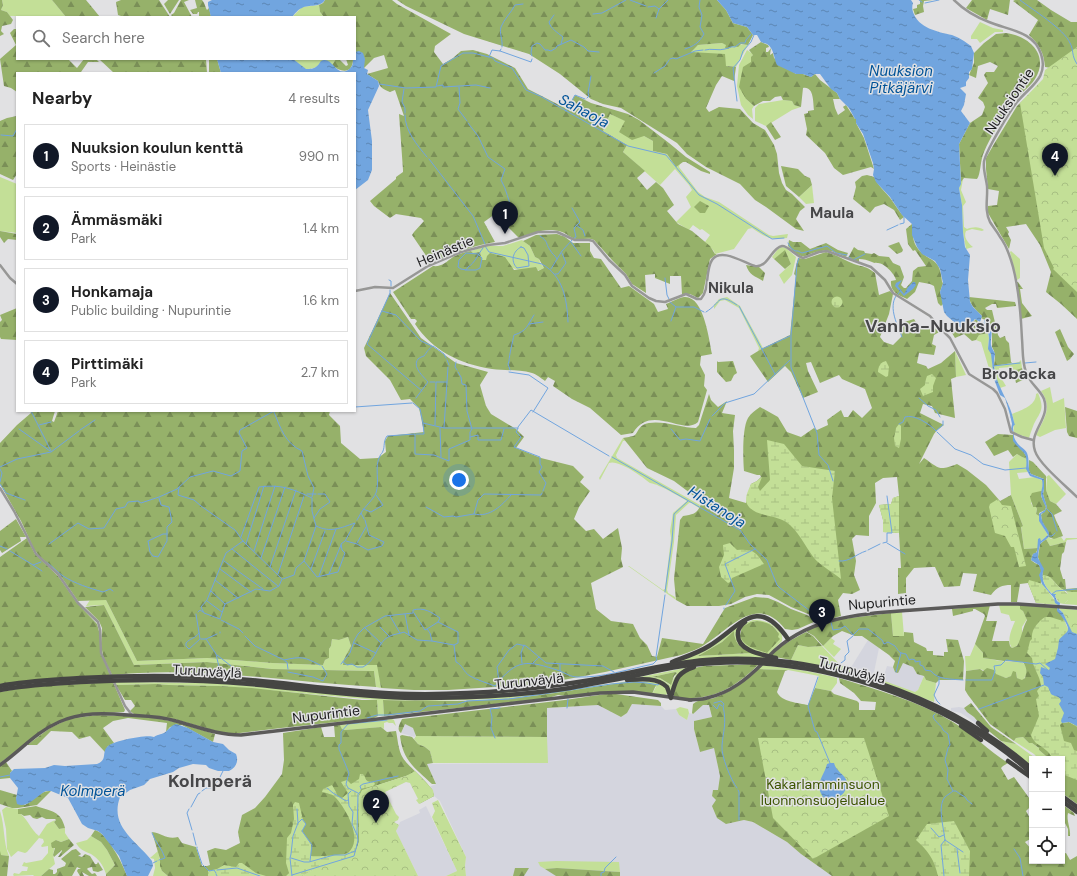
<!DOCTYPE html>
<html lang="en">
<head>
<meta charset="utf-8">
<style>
	:root { --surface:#fff; --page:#f6f6f6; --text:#222; --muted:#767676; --line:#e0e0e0; --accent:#111827 }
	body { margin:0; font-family:"DM Sans",sans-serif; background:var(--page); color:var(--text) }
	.controls { position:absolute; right:12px; bottom:12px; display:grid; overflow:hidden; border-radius:0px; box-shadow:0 1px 3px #0004 }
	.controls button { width:36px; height:36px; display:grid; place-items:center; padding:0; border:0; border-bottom:1px solid var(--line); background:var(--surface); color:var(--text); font:20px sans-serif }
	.you { position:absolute; left:459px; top:480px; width:14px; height:14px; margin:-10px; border:3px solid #fff; border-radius:50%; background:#1a73e8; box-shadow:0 0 0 6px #1a73e833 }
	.badge { display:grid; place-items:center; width:26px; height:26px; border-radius:50%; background:var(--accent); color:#fff; font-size:13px; font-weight:700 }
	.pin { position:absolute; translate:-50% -33px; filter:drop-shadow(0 1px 2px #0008) }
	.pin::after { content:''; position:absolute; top:21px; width:14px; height:12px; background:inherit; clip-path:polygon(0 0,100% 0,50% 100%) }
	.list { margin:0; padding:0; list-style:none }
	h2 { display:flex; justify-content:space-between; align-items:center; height:52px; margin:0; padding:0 16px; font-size:17px }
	h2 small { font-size:13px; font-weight:400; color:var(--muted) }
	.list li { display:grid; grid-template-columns:26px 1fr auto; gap:12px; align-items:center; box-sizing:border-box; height:64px; margin:0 8px 8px; padding:0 8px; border:1px solid var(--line); border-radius:0px }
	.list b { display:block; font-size:15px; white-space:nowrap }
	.list p { margin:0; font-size:13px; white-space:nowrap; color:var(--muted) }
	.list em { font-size:13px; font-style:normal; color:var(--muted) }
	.icon { flex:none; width:22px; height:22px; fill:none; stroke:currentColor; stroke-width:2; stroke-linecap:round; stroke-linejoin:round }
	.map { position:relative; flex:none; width:1077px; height:876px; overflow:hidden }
	.search { position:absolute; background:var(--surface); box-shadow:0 1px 3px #0004; left:16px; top:16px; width:340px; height:44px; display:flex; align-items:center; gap:10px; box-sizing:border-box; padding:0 14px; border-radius:0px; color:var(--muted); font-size:15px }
	.panel { position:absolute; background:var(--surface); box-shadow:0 1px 3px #0004; left:16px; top:72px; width:340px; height:340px; border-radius:0px }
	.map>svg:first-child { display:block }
	.built { fill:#d4d5de }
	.grass { fill:#c3df97; fill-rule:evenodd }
	.forest { fill:url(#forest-firs) }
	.wetland { fill:url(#wetland-marsh) }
	.park { fill:url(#park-crowns) }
	.water { fill:url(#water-ripples) }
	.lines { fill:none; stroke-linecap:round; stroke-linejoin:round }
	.stream { stroke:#71a5df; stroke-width:1 }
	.minor { stroke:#979796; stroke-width:2.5 }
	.major { stroke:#5b5a59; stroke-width:3.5 }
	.highway { stroke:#454543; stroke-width:4.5 }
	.labels { text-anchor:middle; stroke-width:3; stroke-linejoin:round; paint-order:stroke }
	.street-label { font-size:14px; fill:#1f1f20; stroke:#e1e1e3 }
	.park-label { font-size:14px; fill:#3d5500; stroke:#e1e1e3 }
	.water-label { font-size:15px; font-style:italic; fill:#005398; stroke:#e1e1e3 }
	.neighbourhood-label { font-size:15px; font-weight:bold; fill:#474749; stroke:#e1e1e3 }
	.quarter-label { font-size:16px; font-weight:bold; fill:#474749; stroke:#e1e1e3 }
	.district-label { font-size:18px; font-weight:bold; fill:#474749; stroke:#e1e1e3 }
</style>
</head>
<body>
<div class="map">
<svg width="1077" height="876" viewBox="0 0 1077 876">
	<defs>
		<pattern id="forest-firs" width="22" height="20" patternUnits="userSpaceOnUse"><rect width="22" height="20" fill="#96b16a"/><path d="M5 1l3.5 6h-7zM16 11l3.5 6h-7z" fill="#7a8f57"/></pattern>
		<pattern id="wetland-marsh" width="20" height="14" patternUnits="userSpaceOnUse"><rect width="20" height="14" fill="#c3df97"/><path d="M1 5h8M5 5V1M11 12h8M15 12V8" fill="none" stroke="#a7bf82"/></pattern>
		<pattern id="park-crowns" width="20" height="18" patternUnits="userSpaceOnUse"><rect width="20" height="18" fill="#c3df97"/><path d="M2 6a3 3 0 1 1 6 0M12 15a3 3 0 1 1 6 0" fill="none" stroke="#a7bf82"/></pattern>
		<pattern id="water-ripples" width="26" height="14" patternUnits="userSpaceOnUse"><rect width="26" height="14" fill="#71a5df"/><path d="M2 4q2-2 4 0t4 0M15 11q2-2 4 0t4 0" fill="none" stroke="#5c86b4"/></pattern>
	</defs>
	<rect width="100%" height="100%" fill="#e1e1e3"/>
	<!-- built -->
	<g class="built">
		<path d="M868 640 879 648 873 677 850 669Z"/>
		<path d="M903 663 913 667 917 674 924 676 918 690 915 692 882 681 887 666 893 667 895 672Z"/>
		<path d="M632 704 661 706 665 710 676 709 679 715 687 720 689 713 693 714 703 705H709L712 717 694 721V729L700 752 714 747 720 776 718 790H713L712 796 716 800V803L726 824 744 820 753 822 787 842 801 854 832 876H466L465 866 466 857 440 801 434 796V793L429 787 436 784 427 764 547 763V708L598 705 621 717 627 713Z"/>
		<path d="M959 707 964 708 967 712 974 717 979 723 977 724 961 713 951 711V708Z"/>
		<path d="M405 724 413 728 415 731V737L401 733Z"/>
		<path d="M426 806 457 871 446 876H418L396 831 400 822 420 813 419 810Z"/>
	</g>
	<!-- grass -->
	<g class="grass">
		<path d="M2 0H52L66 17 10 16 7 12 1 10 3 5Z"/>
		<path d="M319 5 320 12 324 17H292L302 7Z"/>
		<path d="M980 22 993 28 1003 30V32H995L980 43 977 39H971V36Z"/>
		<path d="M722 43C734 48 736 43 748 45L736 67 726 66 690 52 698 45Z"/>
		<path d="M747 50 753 54 751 62 746 99 754 106 752 109 753 119 748 115 741 105 737 86 739 65Z"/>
		<path d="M293 59H336L332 65 328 61 321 62C317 68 313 69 305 69Z"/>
		<path d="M783 100 792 101 794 105 801 107 792 110 766 126 755 121V108L759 104Z"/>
		<path d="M610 114 626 121 619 132 644 136 653 141V151L667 154 676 166 680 163 679 167 698 192 705 197 719 202 769 235 773 236 788 234 787 238C768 240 767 238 752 228L748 229 734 249 715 254 714 251 705 242 710 235 702 229 700 230 693 225 689 230 676 222 691 207 686 197 692 190 689 185 675 169 660 185 623 152 627 145 603 131Z"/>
		<path d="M0 177 17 184V233L0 231Z"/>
		<path d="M963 179 961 190 966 202 963 206 964 227 967 229C972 227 979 226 984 230L982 231 972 229 966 231C963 237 968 243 973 247L966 249 963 232 962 205 959 188 961 182Z"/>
		<path d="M812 185 814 203 806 204 799 197Z"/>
		<path d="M522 240 530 246 535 257 539 259 540 263 544 268C528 278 498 262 482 260L480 252 473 253 471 251 486 246H503Z"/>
		<path d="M782 247 786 248 796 257 792 275 784 284 779 275 791 264 785 251 774 259 772 257 778 249Z"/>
		<path d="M1011 251 1020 259V278L1017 280 1010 252Z"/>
		<path d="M727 297 740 306 763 348 758 351 759 348 739 308 725 300 720 301 714 309V305L719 299Z"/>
		<path d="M988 333 989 338 988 346 992 357 993 377 991 375 981 342 976 340 979 335Z"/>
		<path d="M955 351 966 375 956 377Z"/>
		<path d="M1021 360 1022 368 1013 371 1011 367 999 368 1000 376 1006 386 1000 388 997 381 994 366 1019 362Z"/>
		<path d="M1050 387 1053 403 1064 398 1066 428 1055 430 1040 437 1036 435C1044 419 1053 408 1041 391Z"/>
		<path d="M1038 393C1043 406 1043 409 1036 420 1033 425 1031 432 1029 438L1014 433C1013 426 1015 422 1012 414 1021 410 1036 406 1036 394Z"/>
		<path d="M623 438 625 441H623L616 455 617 458 700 505 699 508 691 503H689L676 515 674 542 667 590 668 593 675 597 676 600 628 566H629L663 590 665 589 671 538 670 531 673 513 687 501C678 496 669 490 659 486 656 484 653 484 650 483 643 477 618 459 609 463L600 480 599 478Z"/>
		<path d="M1017 454 1022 457 1027 459C1028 464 1025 467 1028 472L1017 473 1019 479 1035 477 1043 481 1042 491H1041L1031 503 1033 507H1036L1037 509 1036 514 1039 516 1040 522 1048 535 1041 541 1038 539V548L1024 549 1021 526H1023L1011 495 1009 462Z"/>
		<path d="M1049 475 1066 494 1056 504 1050 501 1046 490 1047 479 1046 477Z"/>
		<path d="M1048 537 1051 539 1061 537 1064 541 1066 538H1077V539L1067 540 1066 542 1050 546 1046 539Z"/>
		<path d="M1066 591 1077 592V605L1064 604 1068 600V594Z"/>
		<path d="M90 600H106L137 661 207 658 272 663 323 665 325 660 329 658V649L331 646 332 639 339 640 348 637 351 646 344 659 378 665 381 688 376 687 374 671 272 669 207 662 134 665 104 605 86 606Z"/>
		<path d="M999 605H1020L1027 619 1022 627V637L1017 646 1012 648C1006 640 1012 629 1015 621H1011L1009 615 1001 613Z"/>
		<path d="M902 612 904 636H893L891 613Z"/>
		<path d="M755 617C769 617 780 625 786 638 781 633 778 626 771 622 752 610 722 630 744 647 752 654 763 655 772 659L728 657 676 662C687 657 700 653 710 646 725 637 737 621 755 617ZM734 632C734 644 742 647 750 653L698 656 722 642Z"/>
		<path d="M753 620C764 619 785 627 782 641L768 655 748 648 739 639 743 624ZM757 621 773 626 778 632V637L751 622Z"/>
		<path d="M831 638 835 641 833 644 841 649 834 657 823 646Z"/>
		<path d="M975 644 983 653V658C992 659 1003 662 1012 662 1015 662 1018 660 1021 662 1029 665 1028 676 1022 681L1017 678 1016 672 1011 676 1006 678 980 669 966 671 965 656H970Z"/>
		<path d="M798 645 808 647 822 646 840 665 915 692 918 690 924 676 926 680 936 683 934 702C887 685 840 669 791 660Z"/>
		<path d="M762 665C787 668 812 671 837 678V683L831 691 815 688 819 676 788 670 758 669Z"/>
		<path d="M690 667 672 693 664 684 630 679ZM675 672 677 673 670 685 660 678 652 677Z"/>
		<path d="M630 681 653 682 665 686 668 693 666 695 652 694 656 687 634 681 556 693 501 699 427 701 383 700 384 716H378L377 700 219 686 169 685 156 684 116 685 115 682 216 683 400 699 572 689Z"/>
		<path d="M680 707 688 709 689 713 687 720 679 715 676 709Z"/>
		<path d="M392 719 394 720 396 726 393 723H389L387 722 384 723V729L381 727 345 730 342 729 340 725Z"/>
		<path d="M416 736 547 737 548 763H433L430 751 425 747 418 744 414 739Z"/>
		<path d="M1023 737 1029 743H1032L1040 749 1039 750 1046 756 1045 759H1039L1034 754 1014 741 1016 738Z"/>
		<path d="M1001 741 1016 744 1034 757 1037 759H1032V767Z"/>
		<path d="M6 807 18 809V812C27 817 30 829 39 836L47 824 55 820 54 822 59 829 65 828V833L69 839 61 842 56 840 53 855 55 864 41 876H34L33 875 14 876 13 875 14 873 19 874 22 871H27L28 867 22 866 24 862 26 863 42 860 48 853V846L42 847 41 846 44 842 43 839 39 838 27 852 25 853 18 851 11 857 7 849 6 829 2 810Z"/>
		<path d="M0 811C5 826 3 842 9 856L0 855Z"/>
		<path d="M91 836 101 842 107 850 115 865 106 874C103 865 99 859 91 854 84 851 80 850 76 843L87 840Z"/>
		<path d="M158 851 162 871 168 876H153L155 868 154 859 150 858Z"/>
		<path d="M556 861 619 862 620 872 557 868 545 869 540 866 538 862Z"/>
	</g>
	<!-- forest -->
	<g class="forest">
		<path d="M0 0H2L3 5 1 10 7 12 13 20 11 24 2 26 1 31 4 34 0 36Z"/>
		<path d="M52 0H86L100 17H66Z"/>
		<path d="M121 0H159L170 17H121V16L118 15 116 2Z"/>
		<path d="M168 0H179L170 14 164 4Z"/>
		<path d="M181 0H189L184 2 192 17H173L171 15 174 13Z"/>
		<path d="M195 0H202C205 3 205 7 207 10L209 8 211 16 199 17V12H198L197 14H193L190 10 197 8Z"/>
		<path d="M325 0H392L397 4 451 34 435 46 434 52 443 64 453 58 461 51 473 50 487 54 515 68 528 89 567 109 575 95 591 103 628 114 639 120 669 143 686 157 710 172V174L701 171 686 162H683L676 167 667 154 653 151V141L644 136 632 140 619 132 625 121 610 114 603 131 627 145 623 152 645 171 637 178 647 190 656 182 663 188 674 205 667 211 678 224 692 231 710 246 715 254H717L710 259 703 293 698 298 690 294H682L681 276H670V284L655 278V274L645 275 646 293 632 284 626 274 612 260 594 240C589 237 582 240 576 239 571 238 567 234 562 232 546 227 534 233 519 238L495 214 484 222 495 242C471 246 450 255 428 264L429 260 412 235 414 232 424 221 421 218 396 214 390 218 374 206 370 201 396 179V177L403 172V170L399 114 404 116 395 90 390 92C383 89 380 88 378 81L367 74 388 68 384 55 374 58 364 68 355 53V17H324L320 12 319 5 323 3Z"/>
		<path d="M397 0H717L726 10 733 23 747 27 753 35 748 45 741 44 738 47 733 46 728 49 725 48 726 45 722 43 698 45 691 52 725 54 726 66 736 67 734 81 722 76 716 85 706 108 709 112 719 107 740 109 753 123 765 130 774 145 777 154 779 173 782 183 786 190 792 194 805 207 800 211 796 219 804 231 796 229 766 207 755 200 740 184 706 167 687 154 677 143 621 108 603 104 591 99 560 74 529 54 464 34 406 6Z"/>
		<path d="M920 0H933L924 1 923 6 924 12 915 15 913 9 917 8V5L920 4Z"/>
		<path d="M972 0H1010L1008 15 990 9 987 20 966 8Z"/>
		<path d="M1015 0H1037L1051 10 1071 22H1077V319L1061 304 1046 292 1051 272 1040 245 1026 224 1006 227 1009 232 1008 234 1011 240 1009 249 988 213V206L997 205 999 191 988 189 986 169V158L994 144 1017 106 1040 84 1058 69 1045 67C1044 53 1039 44 1029 35L1038 20 1013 1Z"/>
		<path d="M14 29H17V59H68L77 68 84 59H96L99 62H88L81 72 82 73H17V92L11 88 4 86 0 59 16 45 10 33Z"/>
		<path d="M1006 33C1029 36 1050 55 1035 79 1029 88 1020 93 1014 102L1009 103 1008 110C1000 123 990 137 984 152 980 160 981 174 977 179L964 178 961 182 959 144 970 123 982 115 985 107 983 102 978 98 988 83 984 75 986 72H994L998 66 990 62 978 66 976 78 969 75 974 63V53L984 43 996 34Z"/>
		<path d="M761 42 768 45 769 47 766 48V52H768L771 48 770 55 773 53 774 58 796 74H803L811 77 815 74 820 80 837 93 840 99H833L835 108 838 115 845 110 843 107 846 105 855 119H856V123L864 138 874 169 871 167 843 175 834 168 825 153 806 135 807 129 804 114 808 113V111L814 110C813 102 814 86 803 88L801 107 794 105 792 101 783 100 781 96 775 97 770 101H763L754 106 746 99 739 87 743 67 751 62V57L753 55 749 50Z"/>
		<path d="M99 59H206L207 73H114Z"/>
		<path d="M209 59H217L221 73H209Z"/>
		<path d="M336 59H339L346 66 348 65 346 59H353C353 74 341 73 332 65Z"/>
		<path d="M17 116V174L13 180 0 174V121L7 118Z"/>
		<path d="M771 122 781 137 775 140 766 126Z"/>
		<path d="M781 166 798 169 805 176 810 178 812 185 799 197 786 186Z"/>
		<path d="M867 175 874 177C878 186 885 191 891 199 895 205 899 211 904 217L900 220 894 210 884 204 875 207 870 213 853 199 856 187 855 182 862 176Z"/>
		<path d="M700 201 709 206 705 213H700L694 207Z"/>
		<path d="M912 224C913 231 912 239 916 246 928 264 940 254 942 282L943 283 940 292 944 303 941 306 938 303 934 286 930 284 919 282 915 292 907 299C898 295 890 292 891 281L896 280C895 274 884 263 878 263 872 262 877 264 872 262 867 260 864 259 859 259V262L848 258 854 247 858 250 864 251 865 253 872 254 874 253 879 256 889 257 893 263 900 266 904 277 901 285 904 288H906L912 281 913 271 918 267 926 266 915 250 913 251 908 244 906 229Z"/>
		<path d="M0 231 17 234V240L8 239 4 243 0 237Z"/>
		<path d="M557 234 565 237 573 243H590V251L594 258 601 259 621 288 629 286 654 304 658 312 668 309 666 304C671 302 678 298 684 297 704 295 709 340 712 354L701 356 700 365 705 375 704 386 707 390 698 422C683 436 651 403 633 433L621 435 590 408 572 399 553 386 555 381 548 377 545 381C541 378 536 374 532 373 519 369 505 371 492 369 460 364 433 351 415 324L417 321 415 319H411L393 292 433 266C442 267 446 262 453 257 458 254 465 252 471 251L473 253 480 252 482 260H486L487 256 490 253 505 257 514 270 536 267 538 271 544 268 539 259 535 257 530 246 523 241 536 235Z"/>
		<path d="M789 240 793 242H801L810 249 826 243 838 250 848 253 846 257C839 254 830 249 822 251 804 253 805 264 788 246Z"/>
		<path d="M899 242 903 250 902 252 897 254 888 246Z"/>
		<path d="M785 250 791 264 785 269 774 259Z"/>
		<path d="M826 252C837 255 844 260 854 264 863 267 866 266 875 273L879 295 890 291 893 294 889 314 880 337 884 342 893 345 902 336 898 324 914 319 920 329 928 325 930 328 937 327 941 331 934 335 932 344 936 346 934 355 919 353 917 363 926 366 928 369 941 363 955 351 956 377 951 379 955 418 935 413 932 406 923 404 920 413 944 425 937 430 934 434 919 464 924 458C940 469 939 471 957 464L967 470 986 485 1000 501 1011 495 1023 526 1021 527 1024 549 1038 548 1036 553 1033 554 1031 560C1033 562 1037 564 1039 565 1046 573 1038 595 1036 603L1028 583 1020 584 1017 602H1011V585C1002 585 997 587 991 595L973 591 977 574 963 573 960 586 944 587 935 567H932L914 568 906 578V593L898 594V568H901L899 533 883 532V520L879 505 891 504 893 498 899 496 897 477 883 478 875 483 876 503 869 516V536L856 535 852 539 856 561 854 575 860 590 852 594 843 593 838 600 841 616 820 622 813 616 791 607 769 595 757 594 745 597 731 604 719 606H687L676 600 674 579 680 520 683 516C695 514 697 514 702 502L674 481 647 468 623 438C626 437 632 437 635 435 638 432 638 428 643 425 657 418 681 428 696 428L699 425 709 394 711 400 718 407 727 401 722 413 735 415 733 431 734 450V468L729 498 746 503 751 484 757 481 761 477 760 475H757L744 471C743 459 742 428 748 418 751 413 756 410 760 407L778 417 787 432 801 437 814 428 817 430 828 425 827 420 841 410 844 417H848L853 410 862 418 872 408 865 389 842 379 839 375 820 383 811 362 806 363 808 371 818 392 803 398 791 372 785 366 768 382 750 356 763 348 790 335 796 276 794 274 798 258 805 259Z"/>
		<path d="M746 265 759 267 765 273 763 281C755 276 749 275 746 265Z"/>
		<path d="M1017 282H1018L1023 289H1020L1022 303 1032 316 1021 319Z"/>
		<path d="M390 293 421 338 456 363 488 372 480 385 486 406 491 414 516 429 524 437 516 448 541 458 573 466 584 477 580 482 590 491 579 507 574 519 586 531 594 529 603 539 618 528 622 548 621 559 623 567 591 583 596 609 611 621 633 624 640 638 647 645 652 656 657 657 662 638 703 644 725 608 755 597 768 598 778 602 791 609 807 615 816 621 798 629 792 630 785 629C757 593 730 629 704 645 697 650 689 652 681 655L605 672 542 684 448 690H414L381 688 377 665H343L344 659 351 646 348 637 339 640 332 639 331 646 329 649V658L325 660 323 665 272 663 207 658 137 661 106 600 78 601 58 572 39 556 34 549 21 521 0 484V443L17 425 31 413 30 411H55L52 421 54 422 58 411H330L329 415 340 426 341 443 360 459 378 458 386 452 385 441 388 436 424 432 419 408 410 399 401 400 390 380 366 356 364 348Z"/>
		<path d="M969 297 1015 302 1016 306 997 308 996 304H992L985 308 987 310H992L998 335 1000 338 1005 336 1006 340 1009 343 1011 362 1012 363 994 366 995 356 994 351 992 347V328L985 320 981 318 982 316C976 310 970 305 969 297Z"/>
		<path d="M17 308V340L1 339 0 337V322L2 320 0 315Z"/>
		<path d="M976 319 978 321 977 322 978 323 987 329 988 333 979 335 976 340 972 341 964 334 955 338 952 333 957 330 960 331 968 330 970 325Z"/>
		<path d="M1060 329 1068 347 1074 354 1070 359 1067 361 1055 332Z"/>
		<path d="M717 361 718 362 733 361 737 373 734 375 731 381 726 382 717 372Z"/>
		<path d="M1022 368 1025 379 1016 383 1013 371Z"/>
		<path d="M1065 407 1077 411V438L1069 436 1067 432Z"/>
		<path d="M998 434 1013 435C1014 447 1025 449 1027 459L1022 457 1017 454 1013 457 1008 450 994 456 985 442Z"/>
		<path d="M1029 460 1033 462 1046 476V490L1050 501 1056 504 1062 511 1054 515C1056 522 1061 529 1063 536L1054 539 1048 537 1049 536 1042 521 1041 515 1047 508 1043 494 1044 489V479L1031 474 1029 471Z"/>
		<path d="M1041 491H1042L1041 496 1046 507 1045 510 1039 513V516L1036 514 1037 509 1036 507H1033L1030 497 1032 493Z"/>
		<path d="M16 519 26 537H20L21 541 2 553 0 550V531Z"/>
		<path d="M27 538 35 554 58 576 77 603 97 624 100 635V651L110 675 0 684V557Z"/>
		<path d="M1046 539 1050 546 1066 542 1064 552 1062 554 1060 569 1063 579H1065L1066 589 1077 588V592C1073 592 1067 592 1064 590 1055 587 1053 574 1042 576L1043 572 1038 557 1040 544Z"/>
		<path d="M104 605 134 665 207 662 272 669 374 671 376 687C288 682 200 666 112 675L103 656 101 644 102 628 99 621 85 607Z"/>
		<path d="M990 605 986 621H997L992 641H1009L1010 646 1012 648 1017 646C1022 637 1022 629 1027 620L1023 611 1020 609V605L1057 608 1059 613 1062 614 1064 619 1062 723 1069 722 1077 726V751H1074L1077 757V804L1062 793V759H1045L1046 756 1039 750V748L1032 743H1029L1023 737 1016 738 1014 741 990 724 968 695 965 690 966 671 980 669 983 671 987 668 994 670 996 674 1006 678 1011 676 1013 671 1016 672 1017 678 1022 680 1025 678C1027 671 1027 668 1023 662L1004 661 983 658V653L975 644 985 616 984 614 975 609H973V611L953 616 952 609Z"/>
		<path d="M891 613 893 636H904V632L913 633 914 642 926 648 927 651H933V655L944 656V652H948L946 639 958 640 964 661 963 680H939L936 683 926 680 924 676 917 674 913 667 903 663 898 673 895 672 893 667 895 661 889 655 862 636H855L842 631 833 636 823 646 814 636 807 632V630L834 620Z"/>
		<path d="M757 621C767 622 774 625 779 634L778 637 780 639 767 653C756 649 744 647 740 636L742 627 751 622Z"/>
		<path d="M734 631C734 643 741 648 751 653L698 656 722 642Z"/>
		<path d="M806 632 813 636 822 646 808 647 798 645 791 660 770 656C781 645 793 639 806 632Z"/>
		<path d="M759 664C740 683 720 697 693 698 687 698 679 699 674 696V693L679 676 694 668 704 666Z"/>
		<path d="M758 669 788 670 785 671 777 692C781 702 799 703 808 705L815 688 831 691 834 694 857 701 859 703V710H875L876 702 861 701 854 693 840 683 839 678C878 690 918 701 953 722 973 734 989 751 1008 763L1003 766 1001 768 1008 780 1014 777 1032 802V805L1026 811 1032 822V838L1025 842 1032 850V861H1062V854L1066 853 1070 860 1077 856V876H832L801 854 787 842 753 822 744 820 726 824 717 818 712 806 716 800 712 796 713 790H718L720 776 714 748 700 752 694 729V721L712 717 709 705H703L693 714 692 713 693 704C698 699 707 700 714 698 733 691 744 682 758 669Z"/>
		<path d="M675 672 677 673 674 676 671 685 660 678 652 677Z"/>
		<path d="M634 681 656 685 652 694 615 691 566 696 558 695 548 698 384 716 383 700C422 701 462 702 501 699 545 696 590 687 634 681Z"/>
		<path d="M113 682 125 710 124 712 103 713 56 722 0 763V692L29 687Z"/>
		<path d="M156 684 169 685 219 686 252 688 362 700H377L378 716 374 718 281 728 240 733H223L174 719 134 714 130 711 135 706 131 700H125L116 685Z"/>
		<path d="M606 694H616L658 700 661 703V706L632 704 627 713 621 717 598 705 547 708V737L416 736 413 728 405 724 401 733C396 730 400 723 402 719L565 700Z"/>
		<path d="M971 703 991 727 1016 744 1001 741 979 723 974 717 967 712 964 708Z"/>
		<path d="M97 715 150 717 175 722 215 734 213 742 182 725 170 727 166 732 167 723 128 718 113 721 103 728 114 743 108 746 105 752 90 736 79 739 72 732 51 731 37 745H27L50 728 69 719Z"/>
		<path d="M334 725H340L342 729 345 730 381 727 387 732 396 731C398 740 398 750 403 758 409 768 434 785 434 796L419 804 423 800 409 775 366 789 359 796V842L354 857 318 867 302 876H168L162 871 160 866V859L152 832C162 833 167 840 178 837L182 843 196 847 202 866H207L210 865 207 851 215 848 226 850 240 843 238 832 242 815 255 808 265 797 282 774 284 760 283 733 321 727 324 737H335Z"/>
		<path d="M402 735 412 737 418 744 425 747 430 751 433 763 427 764 436 784H432C415 768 403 761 400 736Z"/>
		<path d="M6 762 12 771 10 773V778L0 779V766Z"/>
		<path d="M0 790 17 795 16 799 25 805C34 800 40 790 51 791L37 805 18 808H12L0 804Z"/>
		<path d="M1062 804 1074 813 1075 816 1068 813C1066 820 1071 829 1070 836H1068V829L1062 817Z"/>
		<path d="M36 806C51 811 61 811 65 828L59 829 54 822 56 820 55 819H46L42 817 37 819 33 818 30 815 24 816 21 814H18V809Z"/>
		<path d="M95 830C107 833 123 864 127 876H106V874L115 865 107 850 101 842 91 836Z"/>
		<path d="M69 839 74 845 60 857H58L62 851V850L54 857 53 855 55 848H52L51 843 56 840 61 842Z"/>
		<path d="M76 849 81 854 78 856 82 857 85 854 90 856 95 864H97L98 862 103 870 98 872 93 871 92 867 88 868 87 869 92 874 95 873 97 876H89L82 872 84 876H80L77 871 78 869H81L77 867 72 876H41L49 869 53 870V874H55L57 872V869L65 866 66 863 61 859 72 850Z"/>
		<path d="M0 851 1 855 9 856 7 876H0Z"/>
		<path d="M515 868H529L524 876H513Z"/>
		<path d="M557 868 620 872V876H556L545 869Z"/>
	</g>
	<!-- wetland -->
	<g class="wetland">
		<circle cx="837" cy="302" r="5.5"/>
		<path d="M886 361 889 367 888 376 886 377 878 372C878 366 881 362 886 361Z"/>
		<path d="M932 374 936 378 933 386V392L923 396 920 389 925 385V382L927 376Z"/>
		<path d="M899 424 901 426V439L899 448 895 446 894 438 896 428Z"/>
		<path d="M767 440 784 444 802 466 835 471 832 498 841 579C833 572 821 566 814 558 805 546 798 530 786 522 774 514 754 517 747 504 744 498 749 489 751 484L757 481 762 477 758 487 760 491 770 480Z"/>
		<path d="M899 496V533L883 532V520L879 505 891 504 893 498Z"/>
		<path d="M730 543 737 550C753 549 755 551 764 564L732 578 730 582 728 583 721 577 719 567 724 555 723 545Z"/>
		<path d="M1044 575 1050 577 1059 587 1068 594V600L1064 604 1059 603 1055 596 1056 595C1048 593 1044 584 1042 576Z"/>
		<path d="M1029 580 1043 584 1058 605 1036 603 1028 583Z"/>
		<path d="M1045 617H1050L1063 621 1064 619 1068 629 1077 621V638L1059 657 1049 671 1077 716V727L1069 722 1062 723 1060 725 1064 741 1071 743 1074 750 1077 751V780L1062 774V759H1052C1050 751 1043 748 1036 743 1034 741 1032 738 1031 735L1039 716 1036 699 1039 696 1037 691 1041 686C1040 675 1033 669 1032 658L1027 653 1030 641 1032 639C1031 629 1038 622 1045 617Z"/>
		<path d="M360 774H363C367 779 364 782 374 782L375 784 373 786 361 789 359 795 358 839 354 857 318 867 302 876H286L289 873 286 863 287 838 291 833 294 819 293 805 295 802 299 803 303 820 306 824 302 831 311 844V856C316 857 344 855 348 853 364 840 346 809 336 798 333 794 326 793 322 792L323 789 332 785 336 792 337 796 342 798 348 793 341 782 347 780 351 784 359 779Z"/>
		<path d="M954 821 970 851 969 876H938C934 859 929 852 916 840L927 824Z"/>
		<path d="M239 863H242L256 873 266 876H208V871L217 869 224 865 236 867Z"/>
	</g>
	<!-- park -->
	<g class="park">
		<path d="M1077 47V292L1053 269 1054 268 1044 248 1020 103 1043 79 1045 70Z"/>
		<path d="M998 499 1002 505 1011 506 1026 566 1019 567 1014 547H1011L1005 536 995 533 989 507 990 504Z"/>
		<path d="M1059 608 1077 610V634L1071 632 1064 615Z"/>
		<path d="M758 738H864L889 816 813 859 773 818Z"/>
		<path d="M415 771 433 790 434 796 419 804 416 800 418 799 410 783 406 782 385 792 396 814 399 817 398 820 394 822 399 825 396 831 418 876H302L318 867 354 856 359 842V796L362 790 406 776Z"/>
		<path d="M438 800 466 857 465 866 466 876H446L457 871 432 817 435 811 432 803Z"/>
	</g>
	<!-- water -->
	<g class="water">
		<path d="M212 0H325C320 8 309 4 302 8 297 10 295 14 292 17H211L208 5V2Z"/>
		<path d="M717 0H911L913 3C912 6 912 8 913 12 918 28 938 32 952 35 958 37 966 42 971 46L974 53 972 69 969 72V78L966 82V86L960 88 966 94 964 105 961 111 970 123 959 144 961 184 959 188 962 205 963 232 965 247 970 255 968 280 970 302 973 307 982 316 980 322 975 319 970 325 961 328 947 316 944 312 940 292 943 283 940 269 935 261 922 254 917 247 912 235V224L902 215 890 197 876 182 873 175 874 169 873 163 863 134 856 123V119H855L849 108 840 99 837 93 831 89 820 74H815L811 77 803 74H796L777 65C774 59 774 48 767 44 765 43 763 43 761 42L757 35H753L747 27 733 23 726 10Z"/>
		<path d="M359 51 363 53 365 59 364 68 368 70 367 74 378 81 379 86 368 110 372 141V170L368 180 355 190V73H221L217 59H293L306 69C310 69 314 69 317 66 320 64 320 60 324 60 333 59 337 77 348 70 353 67 353 63 353 59H355V52Z"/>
		<path d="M902 280 898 286 904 294 908 287 913 282H915L916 285 913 289 904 296 895 286 896 283Z"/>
		<path d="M984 320C996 323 990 336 991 345 992 349 994 351 995 354 989 379 1010 398 1014 422 1016 428 1014 422 1013 428 1013 429 1014 435 1014 437 1017 446 1025 448 1027 453 1030 460 1027 468 1031 474L1044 479V489L1043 494 1047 507 1045 512 1041 514C1041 524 1049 529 1049 534 1049 539 1044 540 1041 543 1039 546 1038 554 1038 558L1044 569C1040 579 1045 587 1052 594H1056L1055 596 1057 601 1060 603 1059 609 1063 613 1072 632 1077 634V726L1069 722 1062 723 1061 721 1064 713 1059 704 1061 701C1059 695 1055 697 1051 694L1048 687 1044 685 1043 677 1040 673 1041 667 1049 670 1050 668 1045 664 1055 659 1058 648 1059 640C1061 637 1067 633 1068 630 1069 625 1060 614 1057 611L1058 605 1055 603 1054 598 1042 584 1039 575 1041 571 1039 565 1031 560 1033 554 1037 552 1038 539 1040 538 1041 541 1048 535 1039 521V514L1045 510 1046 507C1044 503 1041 498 1041 493 1042 488 1043 485 1042 480L1030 476 1026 469C1028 450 1023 455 1013 441V432L1011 429 1012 424 1010 415 1005 398 1000 395 994 379 991 354 988 349 989 338 988 331 979 323 981 322 985 323Z"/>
		<path d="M176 724 188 728 213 742 223 744 229 750 236 754C239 761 236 768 229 771H218L209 768 206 765 193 764 179 768 173 772 150 779 144 785 130 790 120 797C109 827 137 841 152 861L153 866 148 876H127L119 856 102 834 98 831 88 828 82 824 68 798 51 791H46C37 795 28 809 17 804L16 799 18 788 10 778V773L14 769 45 768 54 765 65 766 97 764C108 760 101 752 108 746 114 741 147 734 154 737 158 734 160 735 164 733 169 730 170 726 176 724Z"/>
		<path d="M830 763H834C836 772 845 774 847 782 847 796 836 800 824 798 813 784 824 777 827 764Z"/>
	</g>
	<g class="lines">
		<!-- stream -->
		<g class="stream">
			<path d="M630 0 646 6"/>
			<path d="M919 0 922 2"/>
			<path d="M1020 0C1033 10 1064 29 1070 43 1074 50 1071 55 1077 64"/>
			<path d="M925 3 939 0"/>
			<path d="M648 7 655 6 659 9"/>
			<path d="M593 14 602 13 626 0"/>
			<path d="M554 15 549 22C550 28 558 33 563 37L561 44"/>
			<path d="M656 18 659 9 668 0"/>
			<path d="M502 47C503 40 499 33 501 27 504 19 511 13 515 5L523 4"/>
			<path d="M685 49C694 46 699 43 704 34L700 27 702 15 699 7 700 0"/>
			<path d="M705 50C711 48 719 51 725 49 730 48 730 46 735 47L740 43H745L746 40 751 34"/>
			<path d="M500 51 531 62 532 59"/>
			<path d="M532 56 531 53 532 46 537 43 540 44 545 50H548L551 51 556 48 557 46 571 40 584 47 588 51 599 52"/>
			<path d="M489 57 492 50 500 51 501 49"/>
			<path d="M670 59 673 58 676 59 695 51 703 50"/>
			<path d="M654 73 665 66 669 60"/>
			<path d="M379 84 406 88 436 87 441 66 463 53H473L493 58 495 61 512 68 526 90 540 96 628 146 666 155 699 195 717 204 772 239 784 238"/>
			<path d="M437 86 443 85V87L476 85 490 88"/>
			<path d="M459 87 460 103 458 109 467 121"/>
			<path d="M404 89 402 102 405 108V113"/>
			<path d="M587 98 589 96 588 93 591 76"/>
			<path d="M737 101 733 68 740 60 743 51 751 42 754 35"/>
			<path d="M566 111 575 95 585 99"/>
			<path d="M405 115C405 131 417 145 427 157"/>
			<path d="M468 123 478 136 488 157 505 169 501 180C507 190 508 201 513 211"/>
			<path d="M1 135 13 136 17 129"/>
			<path d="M429 159 473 216 485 244"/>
			<path d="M572 208 580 222 574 228 576 237 574 238"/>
			<path d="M900 224 904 223V217"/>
			<path d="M576 225 583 230 585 236"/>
			<path d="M887 230 898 225"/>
			<path d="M540 236C549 242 545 243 550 250 552 254 555 255 557 259"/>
			<path d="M571 242 581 256"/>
			<path d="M788 243 791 248 795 251H798L802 253 827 246 836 253 847 255"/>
			<path d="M485 246 489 252 542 264C563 276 567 299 568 322"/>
			<path d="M521 247 524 248 528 255 529 266 517 268C510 261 513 251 521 247Z"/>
			<path d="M849 257 853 260 865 254"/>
			<path d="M799 258 797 264 791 336V367L817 433 819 455 828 465 833 481"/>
			<path d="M551 269 562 251 572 240"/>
			<path d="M466 270H476L480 268 482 258 478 254 466 253 459 260 458 267 461 269 466 270 468 267C475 263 478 254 483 248"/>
			<path d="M555 274H558L566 263 562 253"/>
			<path d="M665 278 667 295 669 299"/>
			<path d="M389 280 391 281V286"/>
			<path d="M390 290V293L367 344 422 391"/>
			<path d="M898 294 901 290"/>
			<path d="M896 296C888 308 898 326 902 337"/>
			<path d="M670 302 676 307H694L704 312"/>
			<path d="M739 306 775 374"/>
			<path d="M382 311 396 315 421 341 432 346"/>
			<path d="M706 312C722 302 717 292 737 305"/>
			<path d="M671 321 676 307"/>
			<path d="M529 324 543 322"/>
			<path d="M762 349 790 336"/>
			<path d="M447 360 449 365"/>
			<path d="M456 362 455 367 457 370"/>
			<path d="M1025 363 1036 362"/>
			<path d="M993 366 1020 363"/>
			<path d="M510 370 508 364 509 361C509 356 513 340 514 335 527 331 527 326 534 315"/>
			<path d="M509 372 529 375 548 388 533 412"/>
			<path d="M430 382H435"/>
			<path d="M447 382 448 367"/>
			<path d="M416 398 428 382C423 376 412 367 418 359 419 358 423 356 424 356 427 352 428 349 433 346L444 354 446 358"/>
			<path d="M919 398 928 406 936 410 940 417"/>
			<path d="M413 403 420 409 423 423 444 428H518"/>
			<path d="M355 407 412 403"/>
			<path d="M31 411 51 451"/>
			<path d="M274 412C281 429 285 443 302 451L308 476 314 488 312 497"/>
			<path d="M712 416 725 403 754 394 790 360"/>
			<path d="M899 424 903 422 905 417C914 414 930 424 936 431L943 425V421"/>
			<path d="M39 425 51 422"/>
			<path d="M435 425 436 382H447L444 428"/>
			<path d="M518 427 531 410 609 456"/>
			<path d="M440 428 441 457"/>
			<path d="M518 428 516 432 521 437 514 447 540 457V464L542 467 539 472 546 483 543 491"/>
			<path d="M19 429 50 451"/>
			<path d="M671 429 680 440 686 439 700 441 710 419"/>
			<path d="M80 430 95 420"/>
			<path d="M937 432 955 449 971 455 983 464 1005 470 1026 468"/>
			<path d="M416 434H424L423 423"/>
			<path d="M470 437 478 435V440H501L504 429"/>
			<path d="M612 457 736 528 740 530 750 544 767 560 777 585 780 588 810 611 815 613 827 614 830 619"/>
			<path d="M0 467 17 459 51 452 79 431"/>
			<path d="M0 469 2 473 0 482"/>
			<path d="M0 484 2 487"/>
			<path d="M179 487 178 495 194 500 201 506 235 530 243 541 282 579 279 586 270 591 256 589 225 604 220 619 204 613 201 607 207 600 226 553 243 541"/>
			<path d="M3 488 6 493 25 500"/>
			<path d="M307 494H316"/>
			<path d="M159 498 161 505 169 507 172 522 167 527V541L158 557 153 556 150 552 148 541 163 534H167"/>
			<path d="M426 507 444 517 453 516 456 517 474 514 478 500 484 494 541 495 542 493"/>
			<path d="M363 509 371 512 383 505 376 495"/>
			<path d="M1047 509 1052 514 1057 531"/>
			<path d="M361 513C365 506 373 500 376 493 380 482 374 466 380 456 381 453 382 454 383 451 385 446 383 442 387 436L415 434V454L434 455 449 461V449L470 440V432L472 429 467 411 466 385 462 384 461 377 458 372"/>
			<path d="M474 514C490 518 502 505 511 495"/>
			<path d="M314 518 320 509 330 502 325 494H318"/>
			<path d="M357 520 361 513 364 519"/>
			<path d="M1048 536H1052L1055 533"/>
			<path d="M241 537 259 487C281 484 293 489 312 498V511L316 526C331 533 340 528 355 523L345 541 341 544 342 550 345 553 338 572 317 577 304 561 296 568 294 575 283 579"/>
			<path d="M346 541 357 544 368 550 382 546 384 542 369 535 365 520"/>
			<path d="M357 543 366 527"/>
			<path d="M883 543 887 542V533H892L887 496"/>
			<path d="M887 543 905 554"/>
			<path d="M49 544 78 523 89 529 104 528 116 509 125 507 128 502 138 501 141 503 159 497 177 489 190 477 213 471 231 476 240 471 242 451 247 448 239 433 240 430 274 411"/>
			<path d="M246 544 264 486"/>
			<path d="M0 546 7 549"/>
			<path d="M232 549 278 586"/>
			<path d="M868 550 880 544"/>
			<path d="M10 551 33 565"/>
			<path d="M254 551 275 486"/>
			<path d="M261 558 285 487"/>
			<path d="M224 561 263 589"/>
			<path d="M304 561 316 526"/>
			<path d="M839 561C850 562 856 554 866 551"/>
			<path d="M41 562 33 565 42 571"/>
			<path d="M46 562C53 566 57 572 63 576 76 584 89 588 103 592L110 589 113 591"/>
			<path d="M270 567 296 490"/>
			<path d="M220 569 251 592"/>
			<path d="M311 569 325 531"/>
			<path d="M278 574 304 496"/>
			<path d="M329 574 341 545"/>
			<path d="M319 576 336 529"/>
			<path d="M215 580 238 598"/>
			<path d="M211 591 225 604"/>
			<path d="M665 592 672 541 674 514 688 501"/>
			<path d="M1052 594 1056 591 1077 589"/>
			<path d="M207 601 222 612"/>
			<path d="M726 605 735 591 725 564 755 549"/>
			<path d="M724 609V608"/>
			<path d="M198 612 200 610 203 612"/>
			<path d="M414 613 425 630 427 629 430 633 432 641"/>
			<path d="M196 614 200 639 189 649 186 646V643C190 638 195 639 199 633"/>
			<path d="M405 614 409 635"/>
			<path d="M390 616 400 633"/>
			<path d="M221 620 239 629 243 633"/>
			<path d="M831 622 833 630 840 629 845 626 853 635 859 629H868L882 640 884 644 888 642 895 646C899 651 898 653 906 654L909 660 912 659 915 660V662L920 661V665L923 666 925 670 931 671C937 680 953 679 963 680"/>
			<path d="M380 627 389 636"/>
			<path d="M365 628 382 644"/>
			<path d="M427 629 438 622"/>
			<path d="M220 633V632"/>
			<path d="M245 636 255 646 284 660C302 656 304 657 320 665"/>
			<path d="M201 639H206L217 634"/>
			<path d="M206 639 216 654 219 667"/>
			<path d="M354 643 376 653"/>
			<path d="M454 645 456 662C463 665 463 672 470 676 477 680 487 683 495 686"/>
			<path d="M217 655 231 666"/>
			<path d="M285 661 287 662 288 669"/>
			<path d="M343 662 347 665 352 664 357 667H363C376 661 377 643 388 637 393 634 399 634 404 632L417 640 432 641 454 645"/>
			<path d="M522 663 521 653 524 645"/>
			<path d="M533 663 539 657"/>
			<path d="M825 663 833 666 838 664"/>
			<path d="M841 663 845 660V656L849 652 847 641 853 636"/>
			<path d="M341 664 350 653 354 641 358 634 364 628 385 616 413 613V610C424 607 431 612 440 618L438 622 458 632V643L454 645"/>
			<path d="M560 664V671"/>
			<path d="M288 672 313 677 323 681 327 674 322 666"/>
			<path d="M896 672 901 653"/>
			<path d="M818 677 808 706 815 731 817 732 830 763"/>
			<path d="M939 678V684L934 695 937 701 940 704"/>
			<path d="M966 680H992L995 671 994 666 1001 665 1006 660 1036 664 1040 663 1049 671"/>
			<path d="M499 682 497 667 509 650 517 644 526 646 546 663 603 666 614 672"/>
			<path d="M495 686C517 658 527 660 560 671 565 673 571 677 577 677 602 678 629 669 653 664L657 660 656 657 665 595"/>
			<path d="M714 703 721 701 724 704 723 706C727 724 723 731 722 746 721 756 731 780 737 788"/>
			<path d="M713 705 717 709 719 704 722 706"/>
			<path d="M567 708 568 699"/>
			<path d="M979 709 1044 685"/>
			<path d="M935 714 933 716C934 722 941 724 943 730L948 734 950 745 948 748 945 760 948 770 947 779 953 791"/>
			<path d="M367 718 377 715H387L420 711 428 706 458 704 467 701 509 699 611 684 634 682 647 683 658 685 659 684"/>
			<path d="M495 738 491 728 492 717 490 709 500 708"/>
			<path d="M0 777 10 775"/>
			<path d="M327 788 333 793 346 801 348 800"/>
			<path d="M361 789 360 786 363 784 398 776"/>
			<path d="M738 790 739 792V820"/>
			<path d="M202 791 206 788H212L219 779 223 771"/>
			<path d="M351 791 348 794 349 806 353 812 352 824 357 835"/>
			<path d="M954 791H956L960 794 965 797 967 800 972 804"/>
			<path d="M358 793 348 788 346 784 349 773 339 749V745L341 743V732L348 724 387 720"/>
			<path d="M191 807 198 794 200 793"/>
			<path d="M189 809 187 813 192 830"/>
			<path d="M298 823 302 819 306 824 302 831 312 845 310 861"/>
			<path d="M931 828 939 837 944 835"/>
			<path d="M152 833C155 842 162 848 165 858L159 860"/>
			<path d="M193 833 196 845"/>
			<path d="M945 840C944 829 937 806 945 797 947 795 951 793 953 791"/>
			<path d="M945 840 963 852"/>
			<path d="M197 847V848"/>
			<path d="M197 849 202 864"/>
			<path d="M957 849 960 873"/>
			<path d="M1014 849 1020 858 1023 876"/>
			<path d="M291 858 304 862H309L334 855H345L355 851"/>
			<path d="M153 863 157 861"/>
			<path d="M203 865 209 871 214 870 216 873"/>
			<path d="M217 870 237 868 260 876"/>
			<path d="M216 874 217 876"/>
			<path d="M292 875 354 856 358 841 357 832 358 794 360 792"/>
			<path d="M292 876 290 858 291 854 293 836 298 823 297 809"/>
			<path d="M601 876V873L604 872 605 868 616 857"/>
			<path d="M944 876 941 845 945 840"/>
		</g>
		<!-- minor -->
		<g class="minor">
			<path d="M954 0C964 10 976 17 989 22 1008 30 1034 31 1041 54 1049 78 1030 86 1017 102 1010 111 985 152 984 162 983 170 986 178 987 186 988 198 984 210 990 222 993 227 997 231 1000 237 1007 246 1010 256 1013 267 1019 290 1021 316 1022 339 1023 350 1022 362 1026 372 1029 383 1040 389 1044 399 1051 419 1028 431 1035 451 1039 464 1066 486 1077 497"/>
			<path d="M0 265 10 278 17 284"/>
			<path d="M355 291 375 287 393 288 428 266 461 252 488 245 505 243 538 232H557L575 240H589L593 241 609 260 625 275 632 286 649 298 656 301 665 302 686 294 697 299H701C710 289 705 271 712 260 721 247 744 263 755 266 768 268 771 248 782 246 787 245 796 256 803 258L819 252 827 251 871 267 885 280 893 293 930 316 940 328 950 338 969 374 993 389 997 393 1005 409 1011 432 1022 437 1033 440"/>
			<path d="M0 488 14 511 36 554 58 574 78 603 98 622 100 630 101 653 111 675"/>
			<path d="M114 682 125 706 132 715"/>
		</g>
		<!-- major -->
		<g class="major">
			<path d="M768 657C807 616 860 614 913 610 941 608 969 606 998 604H1018L1077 608"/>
			<path d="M689 700C695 699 701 700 707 698 730 693 747 679 763 663"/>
			<path d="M0 765C20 751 36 732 59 722 81 712 104 713 128 715 144 716 160 716 176 721 198 727 218 735 241 735L600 693 633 692 691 700"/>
		</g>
		<!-- highway -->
		<g class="highway">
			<path d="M745 622C741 625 738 628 738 633 736 651 763 655 776 658"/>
			<path d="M672 662C685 657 698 653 709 646 741 626 757 594 788 639"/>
			<path d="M627 680C640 679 657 677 667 687L671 698"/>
			<path d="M0 686C26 681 53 680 80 678 136 675 194 675 250 680 304 685 356 693 410 694 470 695 531 690 591 680 629 674 667 663 706 660 818 651 948 695 1032 769"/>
			<path d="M0 690C26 685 53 684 80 682 136 679 194 679 250 684 305 689 360 697 415 698 467 698 519 696 570 688 589 684 608 681 628 677 649 673 669 667 691 665 717 662 744 661 771 664 861 672 965 712 1032 774"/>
			<path d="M671 697C676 680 676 673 694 667"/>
			<path d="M978 723 987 731"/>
			<path d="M961 726 981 740"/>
			<path d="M1008 761 1032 778"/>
			<path d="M1062 796 1077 807"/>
			<path d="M1062 801 1077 812"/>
		</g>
	</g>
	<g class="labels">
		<!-- street labels -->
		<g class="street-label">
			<text transform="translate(1009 101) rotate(-56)" y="5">Nuuksiontie</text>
			<text transform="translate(445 251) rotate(-23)" y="5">Heinästie</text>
			<text transform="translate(882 602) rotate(-5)" y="5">Nupurintie</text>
			<text transform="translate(852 670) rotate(15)" y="5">Turunväylä</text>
			<text transform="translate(207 671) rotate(3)" y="5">Turunväylä</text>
			<text transform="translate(529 681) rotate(-6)" y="5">Turunväylä</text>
			<text transform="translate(326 714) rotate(-7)" y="5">Nupurintie</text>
		</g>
		<!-- park labels -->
		<g class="park-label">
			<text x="823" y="789">Kakarlamminsuon<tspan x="823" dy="16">luonnonsuojelualue</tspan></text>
		</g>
		<!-- water labels -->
		<g class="water-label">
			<text x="901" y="76">Nuuksion<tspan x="901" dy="17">Pitkäjärvi</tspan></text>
			<text transform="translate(584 111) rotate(28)" y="5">Sahaoja</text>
			<text transform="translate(717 507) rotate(32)" y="5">Histanoja</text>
			<text x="93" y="796">Kolmperä</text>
		</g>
		<!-- neighbourhood labels -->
		<g class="neighbourhood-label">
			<text x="832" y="218">Maula</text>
			<text x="731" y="293">Nikula</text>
		</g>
		<!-- quarter labels -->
		<g class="quarter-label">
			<text x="1019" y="379">Brobacka</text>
		</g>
		<!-- district labels -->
		<g class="district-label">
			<text x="933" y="332">Vanha-Nuuksio</text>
			<text x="210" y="787">Kolmperä</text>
		</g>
	</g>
</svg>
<div class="controls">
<button>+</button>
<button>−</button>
<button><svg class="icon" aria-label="locate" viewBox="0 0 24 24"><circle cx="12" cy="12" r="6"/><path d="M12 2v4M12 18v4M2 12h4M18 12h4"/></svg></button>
</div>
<div class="you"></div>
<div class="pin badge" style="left:505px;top:234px">1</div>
<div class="pin badge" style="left:376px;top:823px">2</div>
<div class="pin badge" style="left:822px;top:632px">3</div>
<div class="pin badge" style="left:1055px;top:176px">4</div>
<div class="search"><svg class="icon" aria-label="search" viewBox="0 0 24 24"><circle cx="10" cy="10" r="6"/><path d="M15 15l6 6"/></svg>Search here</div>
<section class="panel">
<h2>Nearby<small>4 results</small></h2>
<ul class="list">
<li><span class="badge">1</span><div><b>Nuuksion koulun kenttä</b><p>Sports · Heinästie</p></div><em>990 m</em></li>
<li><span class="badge">2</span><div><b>Ämmäsmäki</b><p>Park</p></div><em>1.4 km</em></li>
<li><span class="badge">3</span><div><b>Honkamaja</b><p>Public building · Nupurintie</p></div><em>1.6 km</em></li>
<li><span class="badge">4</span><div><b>Pirttimäki</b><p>Park</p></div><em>2.7 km</em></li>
</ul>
</section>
</div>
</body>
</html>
